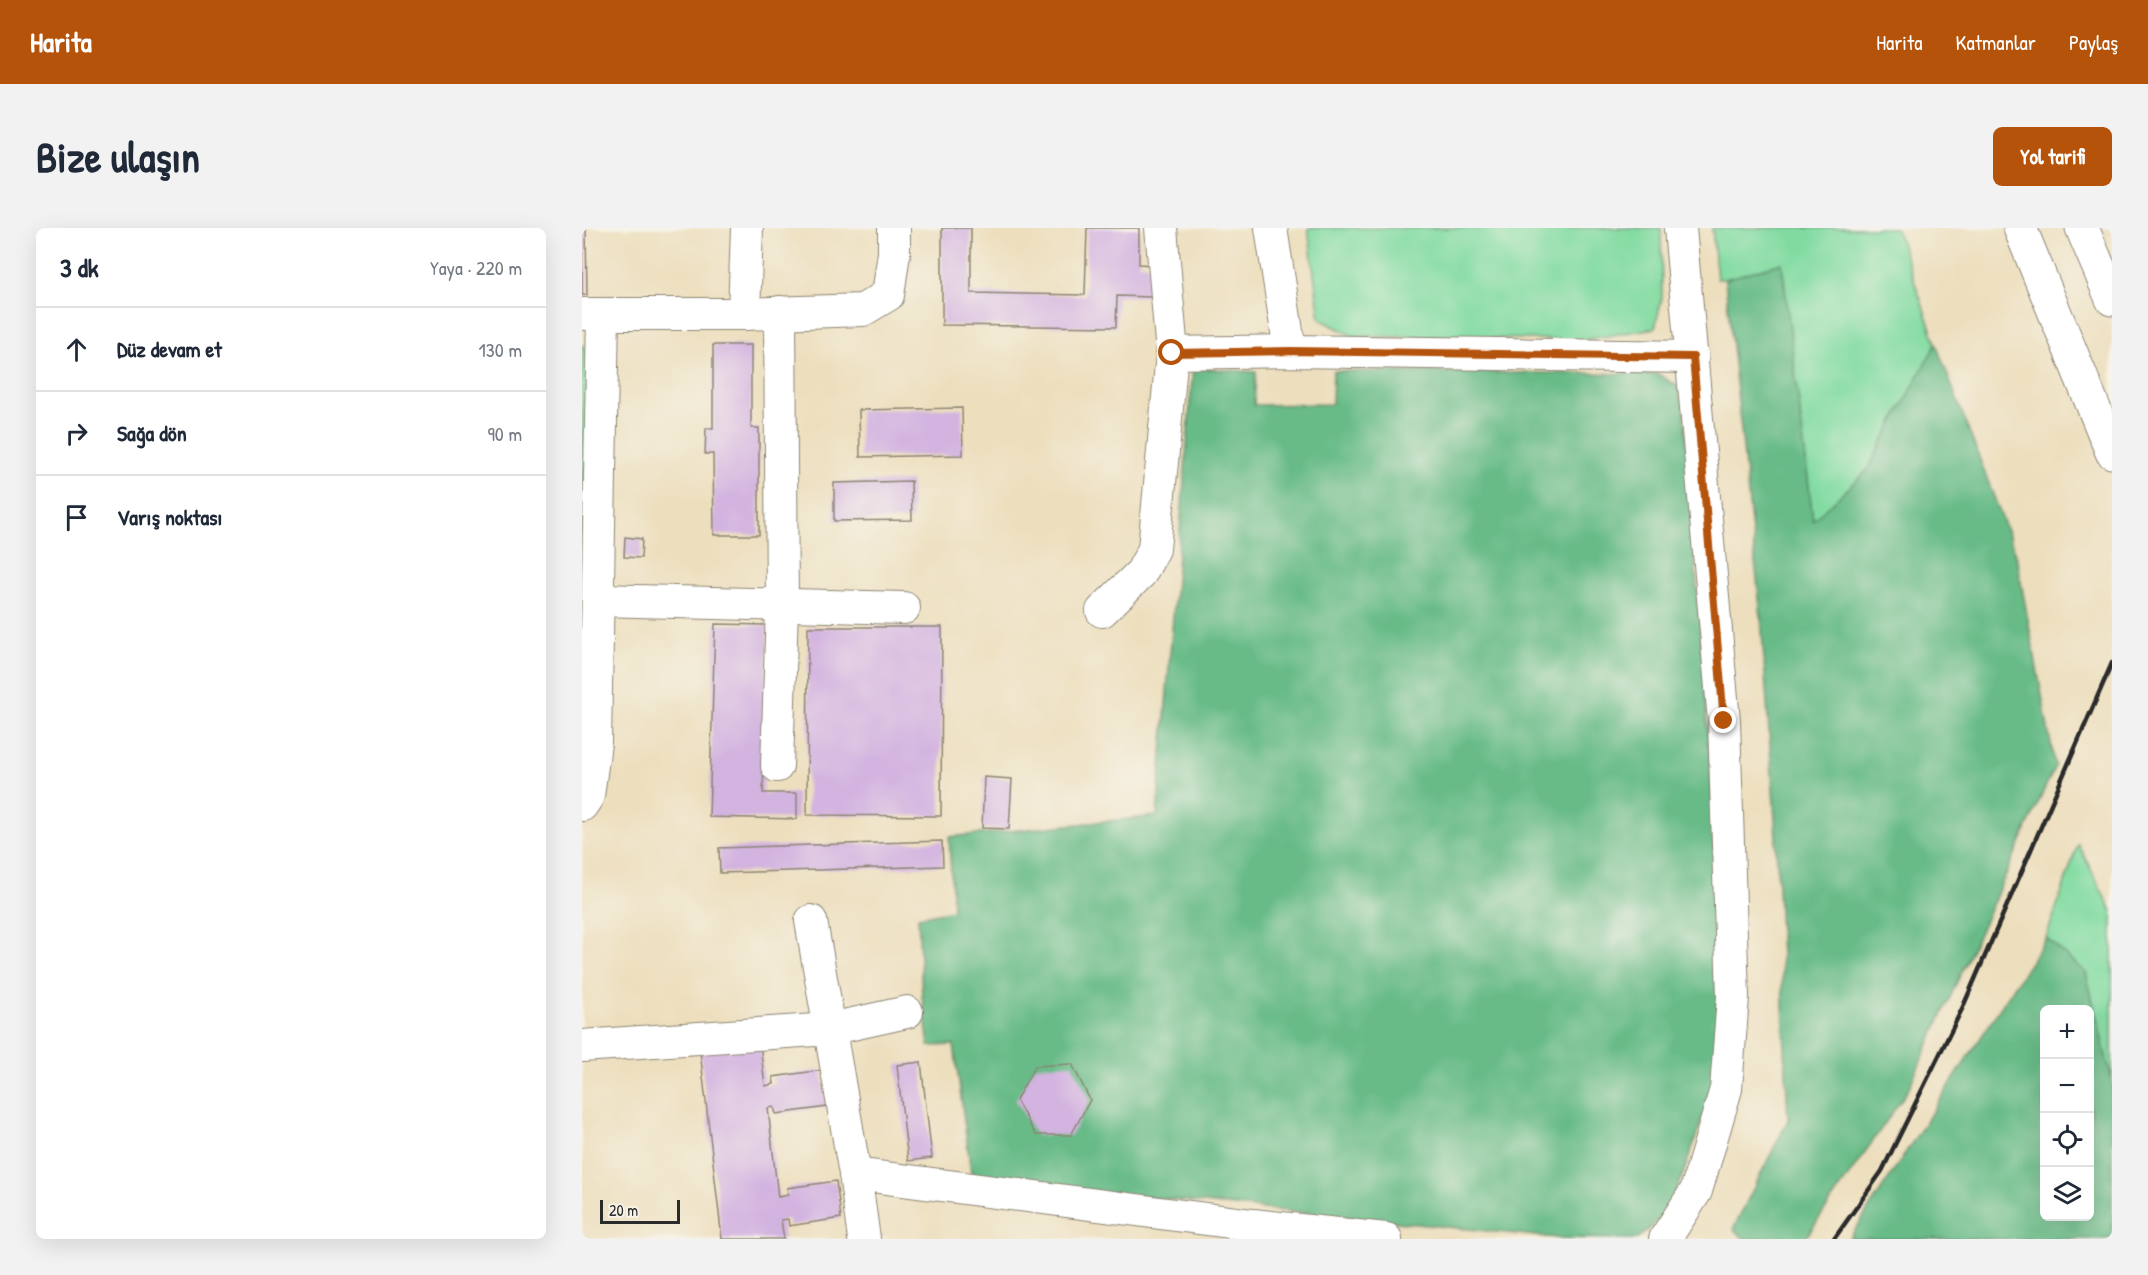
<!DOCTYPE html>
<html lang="tr">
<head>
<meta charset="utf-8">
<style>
	:root { --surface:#fff; --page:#f2f2f3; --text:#1f2937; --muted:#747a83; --line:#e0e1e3; --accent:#b45309 }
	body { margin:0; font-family:"Patrick Hand",sans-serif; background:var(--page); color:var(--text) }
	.controls { position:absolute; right:18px; bottom:18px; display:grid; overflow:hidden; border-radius:9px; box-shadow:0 6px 24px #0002 }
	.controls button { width:54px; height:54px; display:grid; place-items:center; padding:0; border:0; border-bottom:2px solid var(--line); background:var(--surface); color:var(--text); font:30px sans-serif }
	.scale { position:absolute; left:18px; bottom:15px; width:80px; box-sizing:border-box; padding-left:6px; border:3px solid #2b2b2b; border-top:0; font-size:16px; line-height:21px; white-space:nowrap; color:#2b2b2b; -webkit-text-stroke:4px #f7f3e8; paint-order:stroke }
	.stop { position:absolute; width:18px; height:18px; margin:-14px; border:4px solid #b45309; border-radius:50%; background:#fff }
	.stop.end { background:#b45309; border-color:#fff; box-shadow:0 2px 6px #0008 }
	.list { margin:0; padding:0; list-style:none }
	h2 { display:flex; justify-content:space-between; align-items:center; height:78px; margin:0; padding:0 24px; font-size:26px }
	h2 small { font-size:20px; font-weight:400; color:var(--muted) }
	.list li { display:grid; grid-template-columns:39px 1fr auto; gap:18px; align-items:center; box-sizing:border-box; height:84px; padding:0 24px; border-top:2px solid var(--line) }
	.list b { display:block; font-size:22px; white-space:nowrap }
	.list em { font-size:20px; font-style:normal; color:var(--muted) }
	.icon { flex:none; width:33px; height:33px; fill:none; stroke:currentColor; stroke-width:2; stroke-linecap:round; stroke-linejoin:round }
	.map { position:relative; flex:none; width:1530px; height:1011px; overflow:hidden; border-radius:9px }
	header { display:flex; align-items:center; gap:36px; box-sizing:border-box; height:84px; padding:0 30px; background:var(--accent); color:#fff }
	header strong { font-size:28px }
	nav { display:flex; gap:33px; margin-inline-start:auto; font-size:21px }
	.intro { display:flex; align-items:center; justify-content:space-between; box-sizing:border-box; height:144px; padding:0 36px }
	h1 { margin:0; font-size:42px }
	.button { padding:15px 27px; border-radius:9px; background:var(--accent); color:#fff; font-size:21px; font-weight:700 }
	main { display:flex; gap:36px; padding:0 36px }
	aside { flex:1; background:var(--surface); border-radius:9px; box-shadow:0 6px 24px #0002 }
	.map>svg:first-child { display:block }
	.green { fill:#81dba1; stroke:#568366; stroke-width:1.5 }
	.forest { fill:#68bb87; stroke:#4a7359; stroke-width:1.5; fill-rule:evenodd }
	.building { fill:#d3b3e0 }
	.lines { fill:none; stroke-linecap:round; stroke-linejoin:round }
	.minor-casing { stroke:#8c8574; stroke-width:34 }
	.highway-casing { stroke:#8c8574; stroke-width:35 }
	.minor { stroke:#fff; stroke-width:32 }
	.highway { stroke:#fff; stroke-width:33 }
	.rail { stroke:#2b2b2b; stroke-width:4.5 }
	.route { stroke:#b45309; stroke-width:8 }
</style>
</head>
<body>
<header>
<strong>Harita</strong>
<nav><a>Harita</a><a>Katmanlar</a><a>Paylaş</a></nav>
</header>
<div class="intro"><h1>Bize ulaşın</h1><a class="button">Yol tarifi</a></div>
<main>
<aside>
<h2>3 dk<small>Yaya · 220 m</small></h2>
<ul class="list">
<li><svg class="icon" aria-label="ahead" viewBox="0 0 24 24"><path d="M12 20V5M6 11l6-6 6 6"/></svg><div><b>Düz devam et</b></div><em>130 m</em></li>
<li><svg class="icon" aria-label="right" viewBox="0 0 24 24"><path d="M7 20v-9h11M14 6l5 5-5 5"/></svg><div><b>Sağa dön</b></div><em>90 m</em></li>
<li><svg class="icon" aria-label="arrive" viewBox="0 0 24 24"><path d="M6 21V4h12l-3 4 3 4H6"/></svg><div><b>Varış noktası</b></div></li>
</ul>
</aside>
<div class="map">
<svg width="1530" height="1011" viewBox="0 0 1530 1011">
	<rect width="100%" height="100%" fill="#f7f3e8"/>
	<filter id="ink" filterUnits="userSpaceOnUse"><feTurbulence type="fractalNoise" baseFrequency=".0167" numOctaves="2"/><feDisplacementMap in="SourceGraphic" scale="12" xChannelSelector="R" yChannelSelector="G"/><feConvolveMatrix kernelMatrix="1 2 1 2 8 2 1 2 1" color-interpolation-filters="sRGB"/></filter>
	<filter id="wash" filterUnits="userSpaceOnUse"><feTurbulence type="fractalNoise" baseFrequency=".008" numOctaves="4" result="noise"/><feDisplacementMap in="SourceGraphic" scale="24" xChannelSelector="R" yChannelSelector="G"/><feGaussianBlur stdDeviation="1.35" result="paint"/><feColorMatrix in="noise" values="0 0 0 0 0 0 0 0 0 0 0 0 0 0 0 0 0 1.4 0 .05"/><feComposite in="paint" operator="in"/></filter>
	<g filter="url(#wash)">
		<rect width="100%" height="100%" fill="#eddfbe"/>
		<!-- green -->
		<g class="green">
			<path d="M726 0H1079L1080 69 1073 100 1001 112 770 108 738 91Z"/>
			<path d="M1130 0H1314L1354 116 1284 244 1231 293 1200 36 1143 51H1135Z"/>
			<path d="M0 117 8 126 0 408Z"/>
			<path d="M1496 616 1530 683V854L1504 745 1464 710Z"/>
		</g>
		<!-- forest -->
		<g class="forest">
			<path d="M1200 35 1231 292 1284 244 1354 116 1434 327 1473 538 1326 862 1223 1011H1163L1151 1001 1206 892 1193 591 1179 389 1143 51Z"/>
			<path d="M611 140 674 144 672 177 750 176 751 143 1076 146 1095 158 1102 180 1132 594 1137 809 1132 857 1102 944 1085 985 1055 1011 976 1010 390 952 372 817 347 818 340 768 336 689 371 682 367 609 575 588Z"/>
			<path d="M1464 710 1504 745 1530 854V1011H1267ZM1462 782H1508V988H1462Z"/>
		</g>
		<g id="blocks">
			<!-- building -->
			<g class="building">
				<path d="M0 0H4L5 67H0Z"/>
				<path d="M360 0H389V65L503 67 505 0H557V36L571 37V69L535 68 534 99 360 97Z"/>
				<path d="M131 117H169V200H177V307H132L131 226H123L124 200H131Z"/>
				<path d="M380 180 381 227 278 229 277 182Z"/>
				<path d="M329 253 330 292 252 293V255Z"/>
				<path d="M43 309 60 311 59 330 42 329Z"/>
				<path d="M133 396 186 397 181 565H215V591L127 589Z"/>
				<path d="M226 399H360L359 588 225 587Z"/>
				<path d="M402 549 430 551 427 601 400 600Z"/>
				<path d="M360 613 361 638 138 645 137 620Z"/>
				<path d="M178 816 183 858 192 856 191 849 240 842 245 879 194 886 192 879 186 880 196 969 206 967 205 960 254 953 259 990 207 998 206 991 199 992 202 1011H140L118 823Z"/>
				<path d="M339 834 350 930 326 933 315 837Z"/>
				<path d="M490 836 508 872 489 907H454L434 872 453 838Z"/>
			</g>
		</g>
	</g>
	<g filter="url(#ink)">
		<use href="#blocks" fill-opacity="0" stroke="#8c8574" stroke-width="1.5"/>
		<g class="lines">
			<defs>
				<g id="minor">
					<path d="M689 0 708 123"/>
					<path d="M1 86H162L281 82 306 67 312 25V0"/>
					<path d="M162 86 165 0"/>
					<path d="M590 125 708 123 1111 129"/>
					<path d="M16 372 322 380"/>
					<path d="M520 383 559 345 572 321 590 125 579 0"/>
					<path d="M195 538 200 378 198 84"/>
					<path d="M0 577 6 568 13 515 21 86"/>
					<path d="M229 693 273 946 282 1011"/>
					<path d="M0 818 248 801 325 784"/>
					<path d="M273 946 671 997 804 1011"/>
					<path d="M1083 1011 1114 963 1144 861 1151 769 1142 493 1098 0"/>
				</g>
				<g id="highway">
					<path d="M1438 0 1530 224"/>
					<path d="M1500 0 1530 71"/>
				</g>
			</defs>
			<!-- minor casing -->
			<use href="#minor" class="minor-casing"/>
			<!-- highway casing -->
			<use href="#highway" class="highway-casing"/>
			<!-- minor -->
			<use href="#minor" class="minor"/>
			<!-- highway -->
			<use href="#highway" class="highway"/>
			<!-- rail -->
			<path class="rail" d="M1252 1011 1300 943 1380 781 1530 435"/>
		</g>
	</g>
	<g class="lines" filter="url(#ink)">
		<!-- route -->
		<path class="route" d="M590 125 708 123 1111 129 1142 493"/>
	</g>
</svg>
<div class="controls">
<button>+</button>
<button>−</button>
<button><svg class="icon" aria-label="locate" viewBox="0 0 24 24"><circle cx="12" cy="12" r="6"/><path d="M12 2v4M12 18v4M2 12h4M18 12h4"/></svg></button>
<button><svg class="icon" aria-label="layers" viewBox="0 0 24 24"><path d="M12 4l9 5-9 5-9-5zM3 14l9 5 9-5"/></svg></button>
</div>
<div class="scale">20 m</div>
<div class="stop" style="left:590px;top:125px"></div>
<div class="stop end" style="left:1142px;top:493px"></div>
</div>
</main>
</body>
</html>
